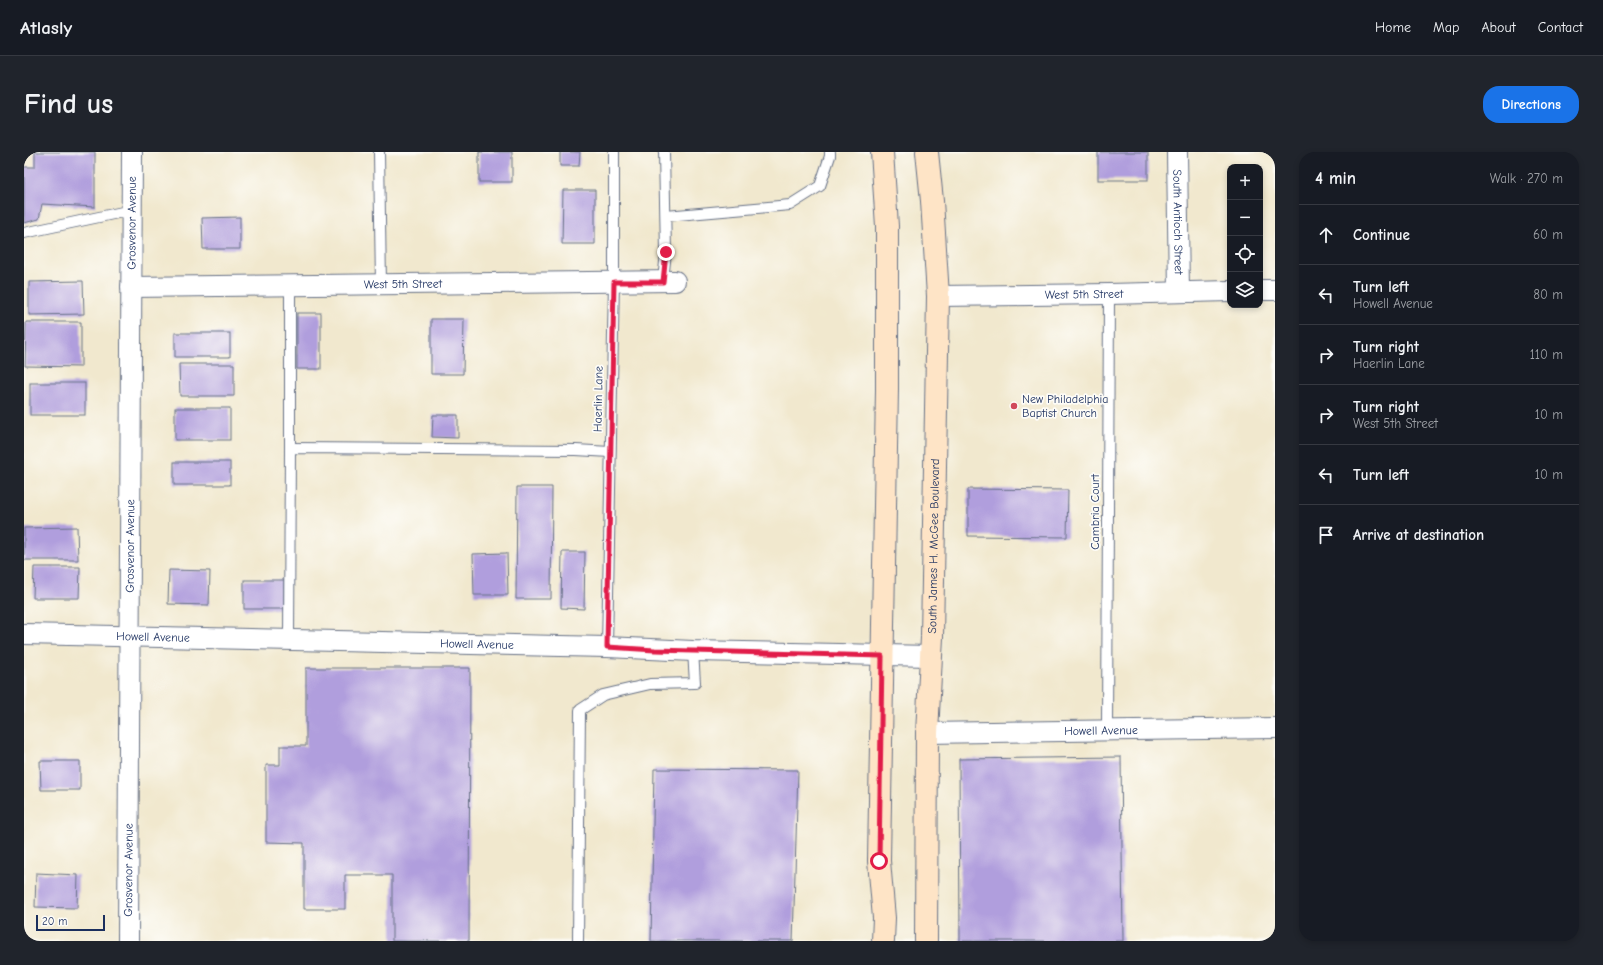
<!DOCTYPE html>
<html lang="en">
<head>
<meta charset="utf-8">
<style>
	:root { --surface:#171b24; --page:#20242c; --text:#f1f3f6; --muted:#9ea1a6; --line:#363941; --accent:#1a73e8 }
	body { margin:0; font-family:"Comic Neue",sans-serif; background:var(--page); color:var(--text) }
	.controls { position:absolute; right:12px; top:12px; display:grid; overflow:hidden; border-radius:8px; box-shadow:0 2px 6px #0003 }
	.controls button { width:36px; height:36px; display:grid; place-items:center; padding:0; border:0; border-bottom:1px solid var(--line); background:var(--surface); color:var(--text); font:20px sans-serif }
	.scale { position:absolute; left:12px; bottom:10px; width:69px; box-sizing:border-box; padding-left:4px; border:2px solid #1b2f5e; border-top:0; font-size:11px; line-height:14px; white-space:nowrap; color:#1b2f5e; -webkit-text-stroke:3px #fdfcf7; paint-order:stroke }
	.stop { position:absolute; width:12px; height:12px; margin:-9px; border:3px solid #e11d48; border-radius:50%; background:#fff }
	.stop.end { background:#e11d48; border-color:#fff; box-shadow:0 1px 4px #0008 }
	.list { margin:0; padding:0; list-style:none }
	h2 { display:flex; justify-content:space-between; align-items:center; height:52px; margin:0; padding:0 16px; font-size:17px }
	h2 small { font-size:13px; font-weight:400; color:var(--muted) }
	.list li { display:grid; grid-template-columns:26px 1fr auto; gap:12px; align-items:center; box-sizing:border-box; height:60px; padding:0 16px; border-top:1px solid var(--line) }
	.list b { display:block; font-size:15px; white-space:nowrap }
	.list p { margin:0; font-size:13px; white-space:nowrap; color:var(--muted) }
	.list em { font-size:13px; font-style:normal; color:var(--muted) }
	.icon { flex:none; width:22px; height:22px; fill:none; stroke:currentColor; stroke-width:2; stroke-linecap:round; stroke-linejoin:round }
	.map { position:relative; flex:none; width:1251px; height:789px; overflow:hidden; border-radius:16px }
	header { display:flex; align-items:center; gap:24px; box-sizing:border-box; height:56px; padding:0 20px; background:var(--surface); border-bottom:1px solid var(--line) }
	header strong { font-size:19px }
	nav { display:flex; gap:22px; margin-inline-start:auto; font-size:14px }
	.intro { display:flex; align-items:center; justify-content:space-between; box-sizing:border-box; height:96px; padding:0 24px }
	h1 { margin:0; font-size:28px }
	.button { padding:10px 18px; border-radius:16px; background:var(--accent); color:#fff; font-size:14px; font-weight:700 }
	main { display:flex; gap:24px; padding:0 24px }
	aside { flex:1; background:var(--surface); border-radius:16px; box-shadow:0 2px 6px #0003 }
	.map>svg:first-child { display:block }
	.building { fill:#b09edd }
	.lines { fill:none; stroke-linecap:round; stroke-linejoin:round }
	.lane-casing { stroke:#667085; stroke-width:12 }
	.street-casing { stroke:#667085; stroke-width:22 }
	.secondary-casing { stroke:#667085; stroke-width:24 }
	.lane { stroke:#fff; stroke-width:10 }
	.street { stroke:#fff; stroke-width:20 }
	.secondary { stroke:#fee4c6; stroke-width:22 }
	.route { stroke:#e11d48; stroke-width:5 }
	.poi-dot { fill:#d1495b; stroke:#fdfcf7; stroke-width:1.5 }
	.labels { text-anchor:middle; stroke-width:3.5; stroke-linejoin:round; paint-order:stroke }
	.street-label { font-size:12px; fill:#1b2f5e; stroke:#fdfcf7 }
	.poi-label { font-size:12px; fill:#1b2f5e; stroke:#fdfcf7; text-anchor:start }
</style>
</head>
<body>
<header>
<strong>Atlasly</strong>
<nav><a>Home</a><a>Map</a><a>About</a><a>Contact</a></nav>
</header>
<div class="intro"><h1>Find us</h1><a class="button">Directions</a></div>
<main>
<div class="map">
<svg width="1251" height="789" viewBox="0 0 1251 789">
	<rect width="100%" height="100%" fill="#fdfcf7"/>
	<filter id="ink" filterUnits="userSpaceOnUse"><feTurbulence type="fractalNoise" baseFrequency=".025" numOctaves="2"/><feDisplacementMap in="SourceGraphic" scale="8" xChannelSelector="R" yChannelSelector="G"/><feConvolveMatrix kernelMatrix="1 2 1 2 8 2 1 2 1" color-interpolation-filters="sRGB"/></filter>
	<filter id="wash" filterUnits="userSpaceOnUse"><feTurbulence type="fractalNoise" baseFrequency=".012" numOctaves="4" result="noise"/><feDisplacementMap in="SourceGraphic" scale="16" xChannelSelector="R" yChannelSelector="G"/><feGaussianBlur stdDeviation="0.9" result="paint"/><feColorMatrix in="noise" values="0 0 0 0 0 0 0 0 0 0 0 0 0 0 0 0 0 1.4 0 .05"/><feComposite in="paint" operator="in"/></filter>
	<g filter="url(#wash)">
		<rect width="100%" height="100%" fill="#f1e8ce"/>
		<g id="blocks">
			<!-- building -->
			<g class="building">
				<path d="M11 0H71V55L18 52 15 67 0 71V15H11Z"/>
				<rect x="455" y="0" width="33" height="30"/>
				<path d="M536 0H556L555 14H536Z"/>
				<rect x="1074" y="0" width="50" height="28"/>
				<path d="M539 38H571V92H538Z"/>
				<path d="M216 65V97H179L178 66Z"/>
				<path d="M59 129 60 162 5 163V130Z"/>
				<rect x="273" y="161" width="24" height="56"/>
				<path d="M407 167H440L439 222H407Z"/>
				<path d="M2 170H57V215L1 214Z"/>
				<rect x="151" y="181" width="55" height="24"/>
				<path d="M155 212H210V244H156Z"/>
				<rect x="6" y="231" width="55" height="32"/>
				<rect x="151" y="256" width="55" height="32"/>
				<path d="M409 263H434V286L408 285Z"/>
				<rect x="150" y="310" width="56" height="23"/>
				<path d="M493 335H528L527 447H492Z"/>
				<path d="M944 337 1044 338 1043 385 944 384Z"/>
				<path d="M53 375 54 408H0V376Z"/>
				<path d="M538 400H561L560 457 537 456Z"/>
				<path d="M483 401 484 443H450L449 402Z"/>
				<path d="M10 415H56L55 446H9Z"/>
				<path d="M145 418 186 419 185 453 144 452Z"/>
				<rect x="220" y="428" width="40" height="29"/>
				<path d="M282 516H446L445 789H368V723H321V757H280V691L242 690V613H256V594H282Z"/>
				<path d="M1097 605 1099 789H936L935 607Z"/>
				<path d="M16 609H56V638H17Z"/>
				<path d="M630 617 774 618 769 789H627Z"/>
				<path d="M12 721 54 723 53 756 11 755Z"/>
			</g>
		</g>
	</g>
	<g filter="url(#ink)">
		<use href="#blocks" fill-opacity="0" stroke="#667085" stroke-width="1"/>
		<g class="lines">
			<defs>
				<g id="lane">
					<path d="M355 0 357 133"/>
					<path d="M642 64 766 53 796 34 806 4V0"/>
					<path d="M0 81 108 58"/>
					<path d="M639 129 642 100 640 0"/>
					<path d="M266 296V134"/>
					<path d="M265 488 266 296 552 298 586 300"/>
					<path d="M583 495 590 129V0"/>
					<path d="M1083 578 1085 142"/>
					<path d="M554 789 556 558 579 543 626 532 671 531 669 499"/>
				</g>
				<g id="street">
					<path id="s1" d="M1153 0 1155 140"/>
					<path id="s2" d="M107 135 651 129"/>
					<path d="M1236 138H1251"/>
					<path id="s3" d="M914 144 1085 142 1206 139"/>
					<path id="s4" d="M0 482 583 495 669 499 907 504"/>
					<path id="s5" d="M903 581 1251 576"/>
					<path id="s6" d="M104 789 108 0"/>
				</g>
				<g id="secondary">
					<path d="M858 0 863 74V237L855 709 860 766 859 789"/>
					<path id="s7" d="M902 789 903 581 908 485 914 144 908 49 903 0"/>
				</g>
			</defs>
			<!-- lane casing -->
			<use href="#lane" class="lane-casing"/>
			<!-- street casing -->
			<use href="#street" class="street-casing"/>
			<!-- secondary casing -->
			<use href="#secondary" class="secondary-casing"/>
			<!-- lane -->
			<use href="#lane" class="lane"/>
			<!-- street -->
			<use href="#street" class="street"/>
			<!-- secondary -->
			<use href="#secondary" class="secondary"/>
		</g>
	</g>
	<g class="lines" filter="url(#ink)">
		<!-- route -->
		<path class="route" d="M642 100 639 130H590L583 495 631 498 858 504 855 709"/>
	</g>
	<!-- markers -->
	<circle class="poi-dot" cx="990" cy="254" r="4"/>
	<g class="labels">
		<!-- street labels -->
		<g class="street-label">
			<text dy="4" stroke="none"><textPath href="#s1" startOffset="70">South Antioch Street</textPath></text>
			<text dy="4" stroke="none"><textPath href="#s6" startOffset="718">Grosvenor Avenue</textPath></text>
			<text dy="4" stroke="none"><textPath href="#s2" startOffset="272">West 5th Street</textPath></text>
			<text dy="4" stroke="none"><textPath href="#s3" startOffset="146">West 5th Street</textPath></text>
			<text transform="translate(574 247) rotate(-89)" y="4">Haerlin Lane</text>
			<text transform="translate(1071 360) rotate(-90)" y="4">Cambria Court</text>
			<text dy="4" stroke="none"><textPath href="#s6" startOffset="395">Grosvenor Avenue</textPath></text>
			<text dy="4" stroke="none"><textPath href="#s7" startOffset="395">South James H. McGee Boulevard</textPath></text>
			<text dy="4" stroke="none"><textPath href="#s4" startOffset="129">Howell Avenue</textPath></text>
			<text dy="4" stroke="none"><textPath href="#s4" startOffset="453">Howell Avenue</textPath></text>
			<text dy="4" stroke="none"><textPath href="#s5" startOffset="174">Howell Avenue</textPath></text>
			<text dy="4" stroke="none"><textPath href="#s6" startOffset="71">Grosvenor Avenue</textPath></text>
		</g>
		<!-- poi labels -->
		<g class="poi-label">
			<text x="998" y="251">New Philadelphia<tspan x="998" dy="14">Baptist Church</tspan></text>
		</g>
	</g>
</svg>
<div class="controls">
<button>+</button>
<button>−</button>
<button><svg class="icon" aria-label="locate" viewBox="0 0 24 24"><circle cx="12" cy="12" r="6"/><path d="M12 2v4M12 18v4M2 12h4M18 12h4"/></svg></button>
<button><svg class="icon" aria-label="layers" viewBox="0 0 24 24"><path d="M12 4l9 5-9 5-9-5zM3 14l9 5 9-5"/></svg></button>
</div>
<div class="scale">20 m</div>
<div class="stop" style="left:855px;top:709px"></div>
<div class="stop end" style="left:642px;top:100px"></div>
</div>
<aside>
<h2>4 min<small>Walk · 270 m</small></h2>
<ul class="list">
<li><svg class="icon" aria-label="ahead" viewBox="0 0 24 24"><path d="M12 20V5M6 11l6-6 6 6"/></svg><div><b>Continue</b></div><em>60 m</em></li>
<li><svg class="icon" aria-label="left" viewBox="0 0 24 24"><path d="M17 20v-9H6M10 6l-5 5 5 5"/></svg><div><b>Turn left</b><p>Howell Avenue</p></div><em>80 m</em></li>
<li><svg class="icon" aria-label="right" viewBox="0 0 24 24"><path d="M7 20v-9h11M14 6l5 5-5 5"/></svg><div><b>Turn right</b><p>Haerlin Lane</p></div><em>110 m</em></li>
<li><svg class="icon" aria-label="right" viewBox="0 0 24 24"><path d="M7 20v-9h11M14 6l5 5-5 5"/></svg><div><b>Turn right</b><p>West 5th Street</p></div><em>10 m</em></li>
<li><svg class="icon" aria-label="left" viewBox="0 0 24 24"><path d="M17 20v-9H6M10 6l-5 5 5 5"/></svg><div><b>Turn left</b></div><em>10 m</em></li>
<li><svg class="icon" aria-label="arrive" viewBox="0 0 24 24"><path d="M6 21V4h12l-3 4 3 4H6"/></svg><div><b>Arrive at destination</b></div></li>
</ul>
</aside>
</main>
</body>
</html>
